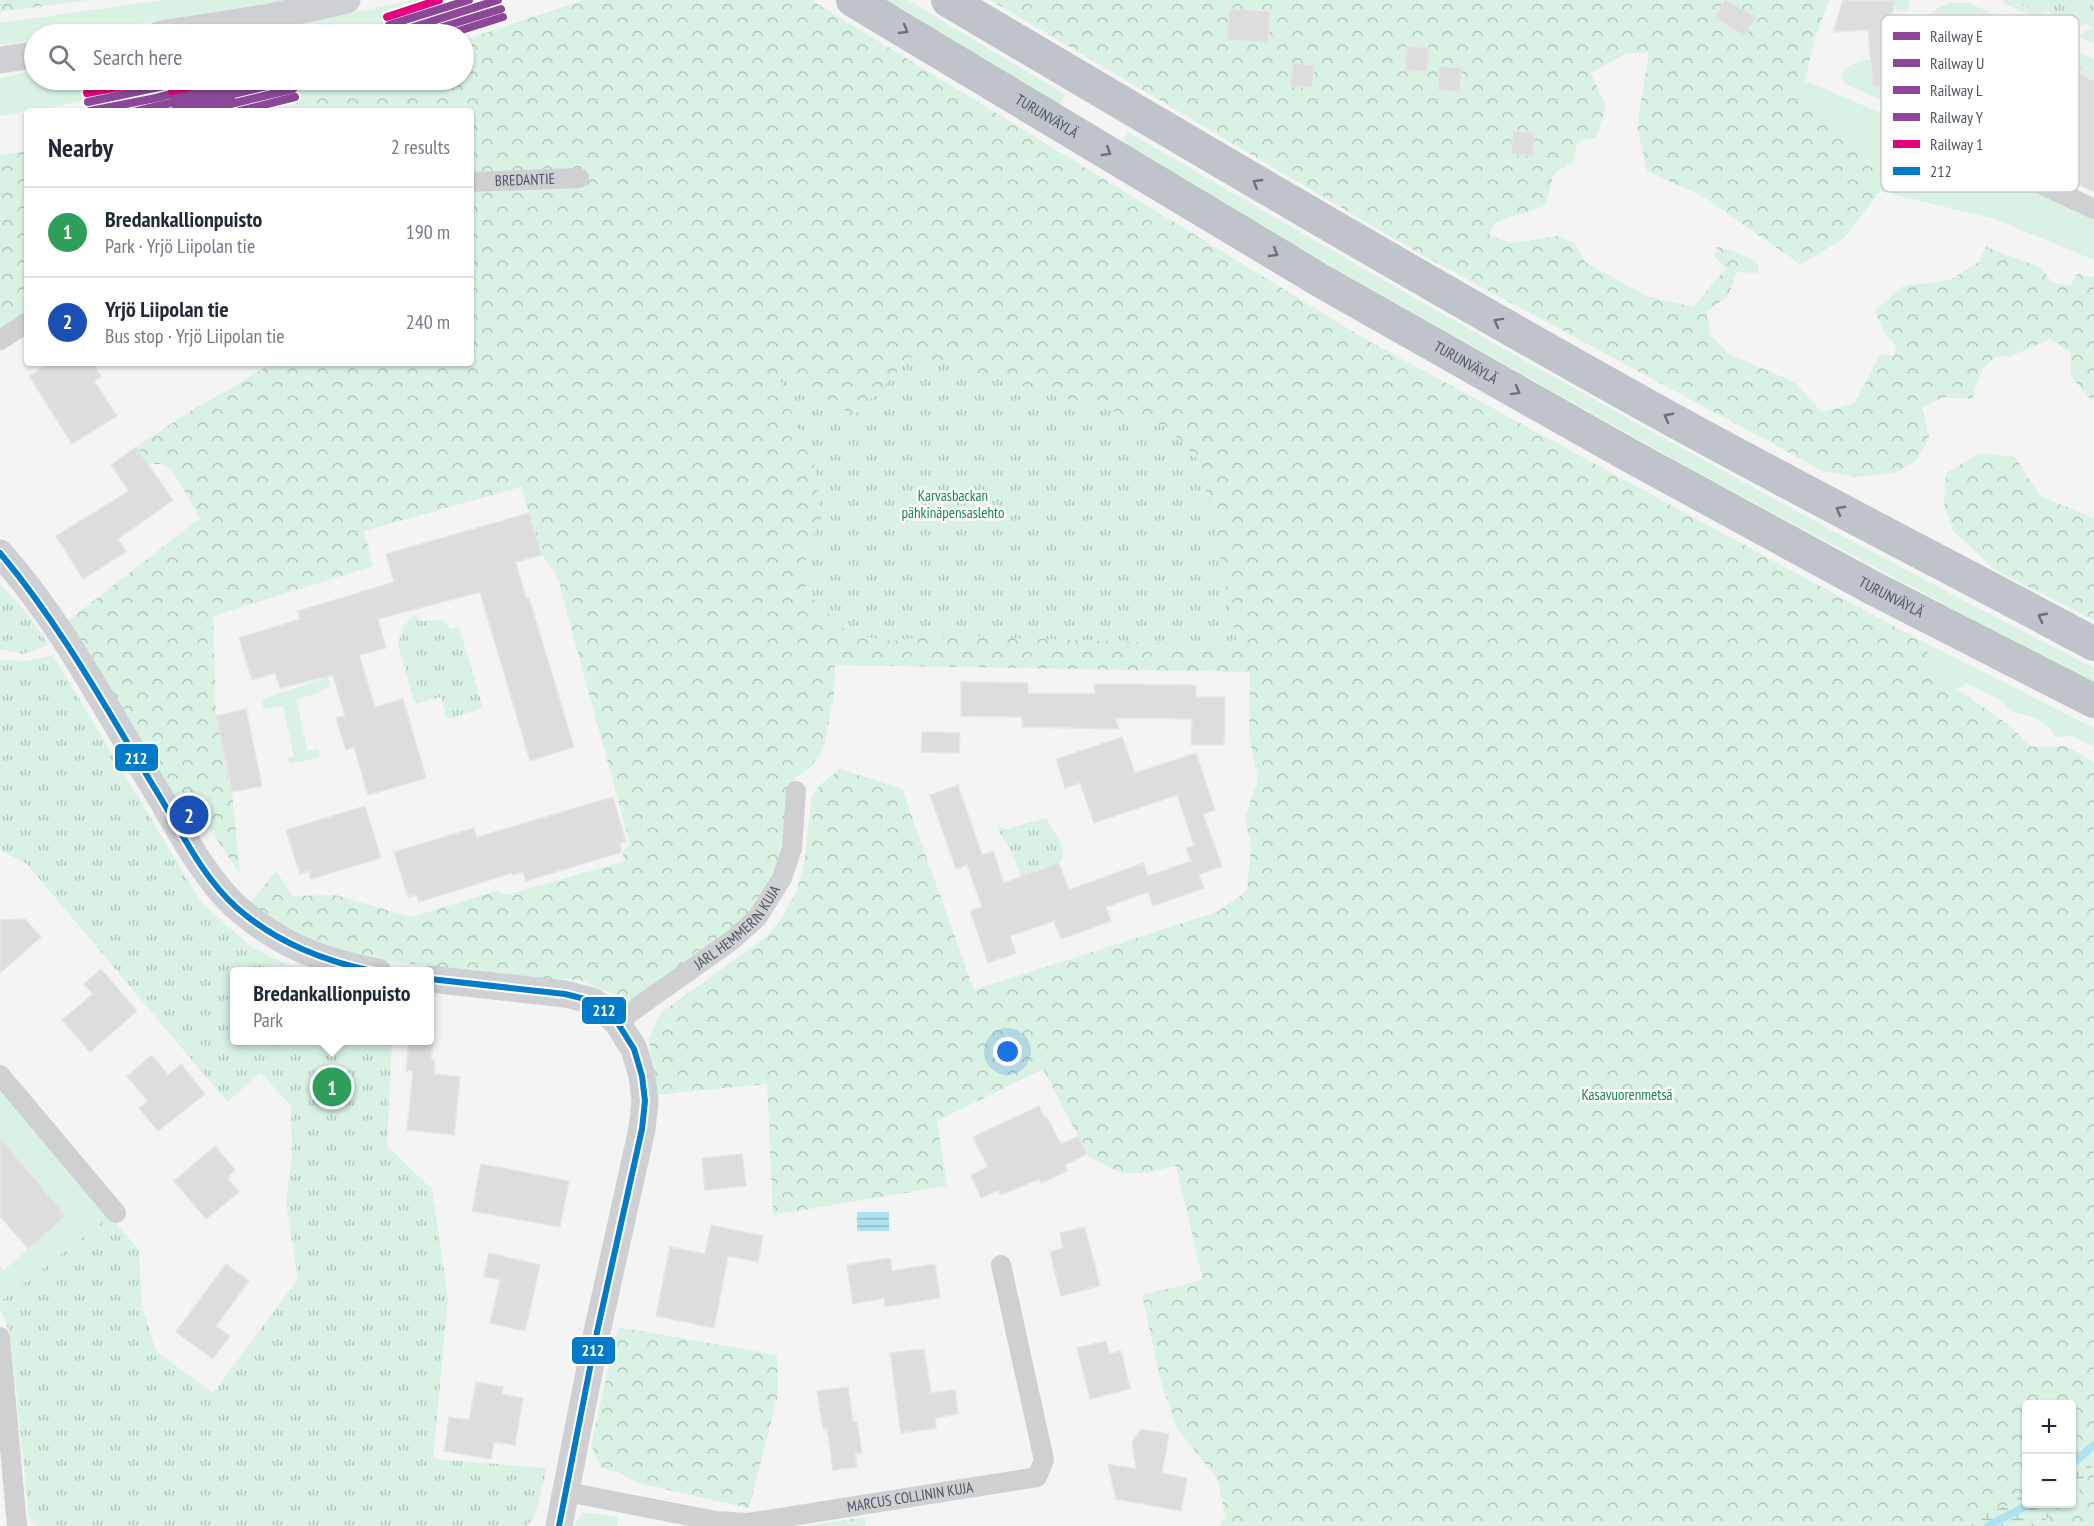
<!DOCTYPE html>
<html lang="en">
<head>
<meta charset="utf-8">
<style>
	:root { --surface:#fff; --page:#f6f6f7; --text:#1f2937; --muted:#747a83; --line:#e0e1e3; --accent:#b45309 }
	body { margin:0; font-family:"PT Sans Narrow",sans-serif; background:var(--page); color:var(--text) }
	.controls { position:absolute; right:18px; bottom:18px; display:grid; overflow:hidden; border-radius:6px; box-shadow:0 2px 4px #0004 }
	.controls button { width:54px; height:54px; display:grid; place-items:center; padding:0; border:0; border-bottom:2px solid var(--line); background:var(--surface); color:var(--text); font:30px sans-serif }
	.you { position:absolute; left:1008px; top:1052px; width:21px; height:21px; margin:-15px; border:4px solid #fff; border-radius:50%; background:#1a73e8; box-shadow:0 0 0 9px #1a73e833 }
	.badge { display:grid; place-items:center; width:39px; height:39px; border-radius:50%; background:var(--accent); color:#fff; font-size:20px; font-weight:700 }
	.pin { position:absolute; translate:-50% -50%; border:3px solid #fff; box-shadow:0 2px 6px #0006 }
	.popup { position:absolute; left:230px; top:967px; width:204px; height:78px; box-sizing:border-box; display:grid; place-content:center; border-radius:6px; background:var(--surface); filter:drop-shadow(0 2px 4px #0005); font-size:20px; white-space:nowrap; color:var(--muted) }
	.popup b { font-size:22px; color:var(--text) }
	.popup::after { content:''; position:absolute; left:50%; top:100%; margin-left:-12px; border:12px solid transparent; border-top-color:var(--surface) }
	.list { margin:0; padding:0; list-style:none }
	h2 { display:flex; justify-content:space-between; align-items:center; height:78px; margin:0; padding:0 24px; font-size:26px }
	h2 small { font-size:20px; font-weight:400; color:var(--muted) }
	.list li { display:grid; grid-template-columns:39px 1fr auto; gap:18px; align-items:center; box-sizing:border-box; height:90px; padding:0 24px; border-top:2px solid var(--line) }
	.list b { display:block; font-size:22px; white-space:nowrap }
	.list p { margin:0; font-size:20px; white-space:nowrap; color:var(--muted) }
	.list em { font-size:20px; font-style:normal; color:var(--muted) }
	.icon { flex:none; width:33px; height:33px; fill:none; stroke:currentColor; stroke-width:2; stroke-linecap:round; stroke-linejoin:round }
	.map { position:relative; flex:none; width:2094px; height:1526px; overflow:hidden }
	.search { position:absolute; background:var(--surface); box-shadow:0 2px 4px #0004; left:24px; top:24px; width:450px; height:66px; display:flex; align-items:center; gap:15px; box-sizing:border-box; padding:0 21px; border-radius:33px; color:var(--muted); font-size:22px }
	.panel { position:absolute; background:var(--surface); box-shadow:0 2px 4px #0004; left:24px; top:108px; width:450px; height:258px; border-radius:6px }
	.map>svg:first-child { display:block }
	.grass { fill:#d9f2e3 }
	.forest { fill:url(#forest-crowns); fill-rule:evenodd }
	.wetland { fill:url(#wetland-marsh) }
	.park { fill:url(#park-tufts) }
	.water { fill:url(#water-rules) }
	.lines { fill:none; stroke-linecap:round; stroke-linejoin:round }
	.stream { stroke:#aee2f0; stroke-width:8 }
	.building { fill:#ddddde; stroke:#e5e6e7; stroke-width:1.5 }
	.highway-casing { stroke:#b9bec3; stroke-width:34 }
	.street { stroke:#ced0d2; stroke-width:20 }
	.secondary { stroke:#ced0d4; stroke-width:27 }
	.highway { stroke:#bec4c9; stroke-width:33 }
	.bus-1-casing { stroke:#fff; stroke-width:10 }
	.bus-1 { stroke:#007ac9; stroke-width:6 }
	.rail-1-casing { stroke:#fff; stroke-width:12 }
	.rail-2-casing { stroke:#fff; stroke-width:12 }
	.rail-3-casing { stroke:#fff; stroke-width:12 }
	.rail-4-casing { stroke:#fff; stroke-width:12 }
	.rail-5-casing { stroke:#fff; stroke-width:12 }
	.rail-1 { stroke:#8c4799; stroke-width:8 }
	.rail-2 { stroke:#8c4799; stroke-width:8 }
	.rail-3 { stroke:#8c4799; stroke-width:8 }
	.rail-4 { stroke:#8c4799; stroke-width:8 }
	.rail-5 { stroke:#e5007d; stroke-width:8 }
	.oneway { stroke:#67727b }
	.labels { text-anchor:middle; stroke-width:5; stroke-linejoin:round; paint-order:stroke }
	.street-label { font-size:15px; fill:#4a5661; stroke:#fff }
	.park-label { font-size:15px; fill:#17864f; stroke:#fff }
	.key { fill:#fff; stroke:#c9ccd0; stroke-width:1.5 }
	.key-label { font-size:16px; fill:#4a5661 }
	.line-badge { stroke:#fff; stroke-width:2 }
	.badge-label { font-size:16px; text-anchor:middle; font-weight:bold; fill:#fff }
</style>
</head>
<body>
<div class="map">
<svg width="2094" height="1526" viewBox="0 0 2094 1526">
	<defs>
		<pattern id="forest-crowns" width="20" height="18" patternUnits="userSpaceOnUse" patternTransform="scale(1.5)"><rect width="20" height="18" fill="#d9f2e3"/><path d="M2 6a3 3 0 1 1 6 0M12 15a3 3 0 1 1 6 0" fill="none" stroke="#b2c7bb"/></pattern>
		<pattern id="wetland-marsh" width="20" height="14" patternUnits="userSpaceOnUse" patternTransform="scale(1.5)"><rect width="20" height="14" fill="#d9f2e3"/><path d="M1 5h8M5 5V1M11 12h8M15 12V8" fill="none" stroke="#b2c7bb"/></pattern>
		<pattern id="park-tufts" width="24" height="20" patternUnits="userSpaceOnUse" patternTransform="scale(1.5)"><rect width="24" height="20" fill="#d9f2e3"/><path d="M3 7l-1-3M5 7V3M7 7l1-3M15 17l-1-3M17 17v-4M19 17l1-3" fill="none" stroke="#b2c7bb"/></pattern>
		<pattern id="water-rules" width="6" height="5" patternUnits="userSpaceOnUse" patternTransform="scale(1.5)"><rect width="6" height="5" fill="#aee2f0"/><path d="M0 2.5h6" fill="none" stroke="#90bac6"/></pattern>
	</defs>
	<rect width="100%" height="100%" fill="#f4f4f4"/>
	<!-- grass -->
	<g class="grass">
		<path d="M163 0H288L75 34H34V40L0 45V23Z"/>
		<path d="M414 0H462L349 34H248Z"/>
		<path d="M886 0H908L1066 95 1058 106Z"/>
		<path d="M1896 0H1910L1907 12 1893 9Z"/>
		<path d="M2003 0 2046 12 2045 18 2041 20 2003 3Z"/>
		<path d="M1948 3H1969L2094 59V81L2080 74 2083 67 2021 38 2016 45 2004 39 1984 40 1924 36 1922 25 1932 12Z"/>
		<path d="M2053 14 2088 23 2065 31 2048 23 2052 19Z"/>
		<path d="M2091 28H2094V44L2078 37Z"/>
		<path d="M1871 59 1873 86 1906 84 1909 104 1906 108 1901 109 1845 84C1834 67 1859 61 1871 59Z"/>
		<path d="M34 69V80H169L54 107 0 116V79Z"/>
		<path d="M1806 81 1900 121 1910 133 2087 214 2094 221V260L1995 219 1880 191 1873 169 1802 93Z"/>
		<path d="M1128 132C1446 318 1766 500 2094 668V684L1691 469 1360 283 1122 144Z"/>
		<path d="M1923 642 2094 728V746L2071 736 2055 737 2051 729 2034 717 2010 711 2002 701 1967 683 1958 689 1937 675Z"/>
		<path d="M328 677 330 686C320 693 308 696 296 700L308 751 318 749 320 755 317 758 290 764 287 758 294 756 283 706 267 709 263 707 262 699Z"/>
		<path d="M0 1088 110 1216 0 1302V1267L3 1271 66 1216 0 1139Z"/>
		<path d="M583 1512 618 1517 617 1526H574Z"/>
	</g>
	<!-- forest -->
	<g class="forest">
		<path d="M0 0H88L0 12Z"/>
		<path d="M584 0H811L1367 340 1923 642 1937 675 2006 723 2032 747 2066 746 2094 762V1526H1220L1225 1516 1218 1480 1176 1427 1161 1382 1142 1295 1203 1280 1176 1166 1144 1173H1121L1089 1157 1043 1069 937 1121 947 1186 773 1215 767 1084 654 1095 649 1039 654 1026 663 1011 766 937 781 919 797 890 804 863 812 796 820 785 840 769 902 789 974 990 1217 912 1247 891 1251 846 1245 818 1258 779 1249 736 1250 672 835 665 834 696 823 750 810 768 797 776 789 787 788 817 776 867 750 913 703 953 633 999H625L579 980 518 978 452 968 366 959 324 948 282 928 250 903 276 871 293 896 335 895 411 917 496 891 507 895 625 861 622 852 630 844 557 576 542 555 521 487 364 531 373 566 213 616 216 716 232 792 240 874 192 803 175 797 65 623 200 518 172 470 162 464H148L136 447 195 408 211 400 264 368 277 363H471V188L501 186 500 170 471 175V111H214L332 80H464V40ZM2026 1404H2072V1504H2026Z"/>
		<path d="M990 0H1829L1815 38 1802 93 1873 169 1880 191 1844 238 1801 265 1704 197 1647 171 1637 126 1649 52 1625 54 1591 73 1606 107 1596 138 1582 140 1576 145 1575 161 1554 173 1545 206 1494 223 1490 235 1510 243 1557 236 1575 243 1585 262 1646 296 1693 307 1726 268 1714 256 1717 247C1730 250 1751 255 1759 267L1757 273 1737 272 1728 296 1706 312 1711 336 1729 354 1794 382 1822 412 1855 403 1880 354 1894 356 1896 346 1883 331 1875 311 1903 286 1950 280 1979 262 1986 247 2039 267 2053 283 2071 285 2077 274 2094 277V400H2091L2071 376V353L2050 339 2011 356 1995 357 1982 369 1972 399 1943 397 1922 408 1929 438 1917 460 1895 473 1856 477 1823 471 1413 250Z"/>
		<path d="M27 151V312L0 329V155Z"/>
		<path d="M1980 453 2015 457 2040 496 2094 518V620L1995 570 1953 531 1944 503 1946 473Z"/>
		<path d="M618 1327 777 1355 778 1395 749 1508 637 1483 619 1472 601 1468 591 1445Z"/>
		<path d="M865 1517V1526H806Z"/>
	</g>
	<!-- wetland -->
	<g class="wetland">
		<path d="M2075 1432 2092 1469 2085 1484 2072 1497V1436Z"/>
		<path d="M2026 1489V1504H2064L2038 1526H1947L2012 1504Z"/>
	</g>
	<!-- park -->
	<g class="park">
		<path d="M2002 0H2094V28H2091L2088 23Z"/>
		<path d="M914 355 1168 427 1201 463 1238 646 935 635 892 641 849 634 806 592 805 568 809 544 821 523 814 462 787 401 777 367 854 416Z"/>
		<path d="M0 584 29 616 49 645 23 654 0 649Z"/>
		<path d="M415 615 421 621 442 620 451 629 459 627 483 708 447 719 441 697 415 704 398 645 403 626Z"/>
		<path d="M53 655 201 902 250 946 300 971 234 972V1040L392 1041 387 1146 432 1189 448 1299 433 1459 547 1468 534 1519 526 1526H37L29 1519 10 1333 0 1308V1302L110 1216 139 1250 142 1306 156 1351 213 1393 298 1279 286 1203 292 1154 291 1106 261 1073 227 1102 27 864 0 850V660L27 661Z"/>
		<path d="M1046 818C1075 865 1067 860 1021 877L1012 853 999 831 998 826 1006 829Z"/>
	</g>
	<!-- water -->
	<rect class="water" x="857" y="1212" width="32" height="19"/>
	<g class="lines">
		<!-- stream -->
		<g class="stream">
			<path d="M2072 1464 2094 1445"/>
			<path d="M1988 1526 2030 1504"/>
		</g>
	</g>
	<!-- building -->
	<g class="building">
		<path d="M1725 0 1756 17 1745 36 1715 18Z"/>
		<path d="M1843 0H1896L1884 38 1983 32 1984 40 2004 39 2016 45 2021 38 2083 67 2080 74 2094 81V192L1955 128 1972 89 1957 90 1956 81 1873 86 1868 30 1833 32Z"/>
		<path d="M1229 9 1270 11 1268 42 1227 40Z"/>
		<path d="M1407 46 1429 48 1427 72 1405 70Z"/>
		<path d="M1293 63 1314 65 1312 88 1290 86Z"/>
		<path d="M1440 66 1462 68 1460 92 1438 90Z"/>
		<path d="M1513 130 1535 133 1533 156 1511 154Z"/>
		<path d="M50 363H93L101 377 94 381 117 416 72 444 29 376Z"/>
		<path d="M136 447 173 500 118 539 126 552 83 579 56 536 129 491 111 465Z"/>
		<path d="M529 513 542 555 516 562 526 599 529 598 574 747 530 761 480 592 378 619 386 648 359 655 375 707 403 699 426 778 368 795 354 747 346 750 336 718 345 716 333 675 280 688 275 673 252 680 239 638 300 619 298 611 394 582 386 554Z"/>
		<path d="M961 682 1028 683V693L1095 694V684L1196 685V697H1225L1224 745H1191L1192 719 1115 718 1119 729 1022 727V717L961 716Z"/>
		<path d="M246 709 262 786 232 792 216 716Z"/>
		<path d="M922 732 960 733 959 753 921 752Z"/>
		<path d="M1122 737 1135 773 1196 753 1215 810 1203 814 1222 866 1199 875 1204 888 1153 906 1148 892 1106 907 1111 921 1061 939 1054 921 1010 936 1016 953 988 963 970 911 982 907 967 865 956 869 930 795 958 785 982 855 993 851 1004 883 1059 863 1069 890 1143 863 1148 876 1191 861 1186 848 1194 845 1177 795 1094 823 1080 783 1065 788 1056 759Z"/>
		<path d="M613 797 626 842 620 844 622 852 526 881 523 872 513 875 512 873 419 902 417 895 408 897 394 852 474 828 477 837Z"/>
		<path d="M365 806 381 858 311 879 309 871 300 874 286 830Z"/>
		<path d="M25 919 41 937 0 973V920Z"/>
		<path d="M101 969 137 1011 90 1052 62 1020 93 994 84 984Z"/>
		<path d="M409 1041H433L431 1060H435L434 1074 460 1077 454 1135 407 1130 413 1071H406Z"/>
		<path d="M152 1055 168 1075 181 1064 205 1094 158 1131 139 1108 148 1101 127 1076Z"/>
		<path d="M1039 1106 1045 1119 1047 1117 1061 1144 1079 1136 1087 1154 1065 1165 1068 1171 1041 1183 1039 1179 1001 1195 998 1190 981 1198 971 1175 988 1167 973 1137Z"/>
		<path d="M0 1138 66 1216 28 1249 0 1216Z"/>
		<path d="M215 1146 235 1170 227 1178 239 1192 206 1219 174 1181Z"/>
		<path d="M742 1154 746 1186 705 1190 702 1158Z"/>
		<path d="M481 1164 569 1181 560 1227 472 1211Z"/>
		<path d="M711 1225 763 1236 758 1262 728 1256 714 1328 656 1316 670 1247 705 1254Z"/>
		<path d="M1085 1227 1100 1286 1061 1296 1050 1252 1063 1248 1060 1233Z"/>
		<path d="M489 1253 540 1265 525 1331 490 1323 500 1280 484 1276Z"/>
		<path d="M890 1258 892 1271 935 1264 940 1298 885 1307 884 1298 853 1304 847 1265Z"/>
		<path d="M226 1264 249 1281 216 1326 230 1336 213 1359 176 1332Z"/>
		<path d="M1106 1341 1109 1354 1121 1351 1130 1389 1090 1399 1077 1348Z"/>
		<path d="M924 1349 931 1393 955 1390 958 1414 935 1418 936 1428 901 1433 890 1353Z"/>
		<path d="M476 1382 503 1387 502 1394 523 1398 515 1445 494 1442 491 1459 444 1451 449 1417 469 1420Z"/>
		<path d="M848 1387 853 1422H857L862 1453H855L857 1467 833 1470 827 1428 823 1429 817 1391Z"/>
		<path d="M1141 1429 1169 1434 1162 1473 1187 1478 1181 1511 1116 1499 1108 1464 1136 1469 1132 1442Z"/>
	</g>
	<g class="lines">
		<defs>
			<g id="highway">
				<path id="s4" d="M853 0 1323 282 1627 454 1871 587 2094 701"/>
				<path d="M948 0C1181 138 1414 276 1651 408 1797 489 1947 565 2094 644"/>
			</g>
		</defs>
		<!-- highway casing -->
		<use href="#highway" class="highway-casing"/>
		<!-- street -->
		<g class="street">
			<path d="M1924 129 2094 209"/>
			<path id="s1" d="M471 182 579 178"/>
			<path d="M0 340 27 323"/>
			<path id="s2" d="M617 1022 731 941 757 918 782 878 792 848 796 791"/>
			<path d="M0 1075 116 1213"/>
			<path d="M0 1337 17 1526"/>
			<path id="s3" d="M567 1492 716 1521 748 1523 1037 1477 1044 1460 1001 1265"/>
		</g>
		<!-- secondary -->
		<g class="secondary">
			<path d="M160 34 270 17 347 0"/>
			<path d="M0 60 34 55"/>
			<path d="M0 553C65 626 109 715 160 797 180 831 206 879 235 906 279 945 321 961 378 972"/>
			<path d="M430 979 565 994 593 1001 617 1022 634 1049 642 1076 645 1101 642 1129 597 1332 559 1526"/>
		</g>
		<!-- highway -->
		<use href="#highway" class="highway"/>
		<defs>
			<g id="bus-1">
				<path d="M0 553C62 627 107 710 157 792 181 831 202 877 237 908 277 943 324 961 376 972"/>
				<path d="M430 979 565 994 593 1001 617 1022 634 1049 642 1076 645 1101 642 1129 597 1332 559 1526"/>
			</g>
		</defs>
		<!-- bus-1 casing -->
		<use href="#bus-1" class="bus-1-casing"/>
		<!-- bus-1 -->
		<use href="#bus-1" class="bus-1"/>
		<defs>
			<g id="rail-1">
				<path d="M392 34 498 0"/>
				<path d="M176 108 291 80"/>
				<path d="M90 111 156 98 227 80"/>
			</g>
			<g id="rail-2">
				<path d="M420 34 501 9"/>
				<path d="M137 111 229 89"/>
				<path d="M202 111 293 89"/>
			</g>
			<g id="rail-3">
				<path d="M389 25 469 0"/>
				<path d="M174 99 255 80"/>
				<path d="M88 102 192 80"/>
			</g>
			<g id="rail-4">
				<path d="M449 34 503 17"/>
				<path d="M178 111 231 97"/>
				<path d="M240 111 295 97"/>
			</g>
			<g id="rail-5">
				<path d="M387 17 439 0"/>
				<path d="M172 91 217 80"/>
				<path d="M87 93 156 80"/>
			</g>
		</defs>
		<!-- rail-1 casing -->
		<use href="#rail-1" class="rail-1-casing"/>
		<!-- rail-2 casing -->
		<use href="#rail-2" class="rail-2-casing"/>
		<!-- rail-3 casing -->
		<use href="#rail-3" class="rail-3-casing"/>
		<!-- rail-4 casing -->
		<use href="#rail-4" class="rail-4-casing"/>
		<!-- rail-5 casing -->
		<use href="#rail-5" class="rail-5-casing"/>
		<!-- rail-1 -->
		<use href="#rail-1" class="rail-1"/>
		<!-- rail-2 -->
		<use href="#rail-2" class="rail-2"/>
		<!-- rail-3 -->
		<use href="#rail-3" class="rail-3"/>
		<!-- rail-4 -->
		<use href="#rail-4" class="rail-4"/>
		<!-- rail-5 -->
		<use href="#rail-5" class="rail-5"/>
	</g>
	<!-- one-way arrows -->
	<defs><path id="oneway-chevron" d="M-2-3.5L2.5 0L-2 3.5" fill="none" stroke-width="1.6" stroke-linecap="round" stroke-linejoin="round" transform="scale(1.5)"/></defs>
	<g class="oneway">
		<use href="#oneway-chevron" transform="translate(904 30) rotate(31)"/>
		<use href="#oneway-chevron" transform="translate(1107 152) rotate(31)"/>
		<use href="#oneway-chevron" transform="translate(1257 183) rotate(-149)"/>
		<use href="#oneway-chevron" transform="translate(1274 253) rotate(31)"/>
		<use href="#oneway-chevron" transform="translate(1498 322) rotate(-151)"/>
		<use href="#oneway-chevron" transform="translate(1516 391) rotate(29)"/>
		<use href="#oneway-chevron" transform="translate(1668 417) rotate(-152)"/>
		<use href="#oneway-chevron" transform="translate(1840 510) rotate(-152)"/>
		<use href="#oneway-chevron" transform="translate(2042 617) rotate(-152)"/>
	</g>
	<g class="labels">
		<!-- street labels -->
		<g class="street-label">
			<text dy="5" stroke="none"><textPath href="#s4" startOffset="226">TURUNVÄYLÄ</textPath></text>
			<text dy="5" stroke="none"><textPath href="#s1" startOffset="54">BREDANTIE</textPath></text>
			<text dy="5" stroke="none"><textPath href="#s4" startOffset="712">TURUNVÄYLÄ</textPath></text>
			<text dy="5" stroke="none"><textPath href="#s4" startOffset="1198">TURUNVÄYLÄ</textPath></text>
			<text dy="5" stroke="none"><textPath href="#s2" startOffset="154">JARL HEMMERIN KUJA</textPath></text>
			<text dy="5" stroke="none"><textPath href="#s3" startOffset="348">MARCUS COLLININ KUJA</textPath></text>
		</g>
		<!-- park labels -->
		<g class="park-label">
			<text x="953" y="501">Karvasbackan<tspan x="953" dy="17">pähkinäpensaslehto</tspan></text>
			<text x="1627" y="1100">Kasavuorenmetsä</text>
		</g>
	</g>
	<!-- legend -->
	<rect x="1881" y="15" width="198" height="177" rx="9" class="key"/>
	<rect x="1893" y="32" width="27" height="8" fill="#8c4799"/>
	<rect x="1893" y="59" width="27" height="8" fill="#8c4799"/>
	<rect x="1893" y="86" width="27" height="8" fill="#8c4799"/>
	<rect x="1893" y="113" width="27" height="8" fill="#8c4799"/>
	<rect x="1893" y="140" width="27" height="8" fill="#e5007d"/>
	<rect x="1893" y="167" width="27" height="8" fill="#007ac9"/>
	<g class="key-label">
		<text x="1930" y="42">Railway E</text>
		<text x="1930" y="69">Railway U</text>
		<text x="1930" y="96">Railway L</text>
		<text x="1930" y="123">Railway Y</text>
		<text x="1930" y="150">Railway 1</text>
		<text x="1930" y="177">212</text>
	</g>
	<g class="line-badge">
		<rect x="114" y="743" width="45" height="29" rx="6" fill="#007ac9"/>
		<rect x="581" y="996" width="46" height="29" rx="6" fill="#007ac9"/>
		<rect x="571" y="1336" width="45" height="29" rx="6" fill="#007ac9"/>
	</g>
	<g class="badge-label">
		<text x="136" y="764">212</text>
		<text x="604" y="1016">212</text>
		<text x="593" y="1356">212</text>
	</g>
</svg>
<div class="controls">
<button>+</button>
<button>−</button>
</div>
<div class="you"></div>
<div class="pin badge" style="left:332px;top:1087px;background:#2e9e5b">1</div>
<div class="popup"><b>Bredankallionpuisto</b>Park</div>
<div class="pin badge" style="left:189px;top:815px;background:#1a4fb4">2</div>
<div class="search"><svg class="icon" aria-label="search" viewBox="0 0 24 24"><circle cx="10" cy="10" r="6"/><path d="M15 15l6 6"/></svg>Search here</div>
<section class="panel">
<h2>Nearby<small>2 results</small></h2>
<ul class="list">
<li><span class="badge" style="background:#2e9e5b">1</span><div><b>Bredankallionpuisto</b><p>Park · Yrjö Liipolan tie</p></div><em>190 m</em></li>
<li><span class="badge" style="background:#1a4fb4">2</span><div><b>Yrjö Liipolan tie</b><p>Bus stop · Yrjö Liipolan tie</p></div><em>240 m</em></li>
</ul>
</section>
</div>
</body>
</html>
